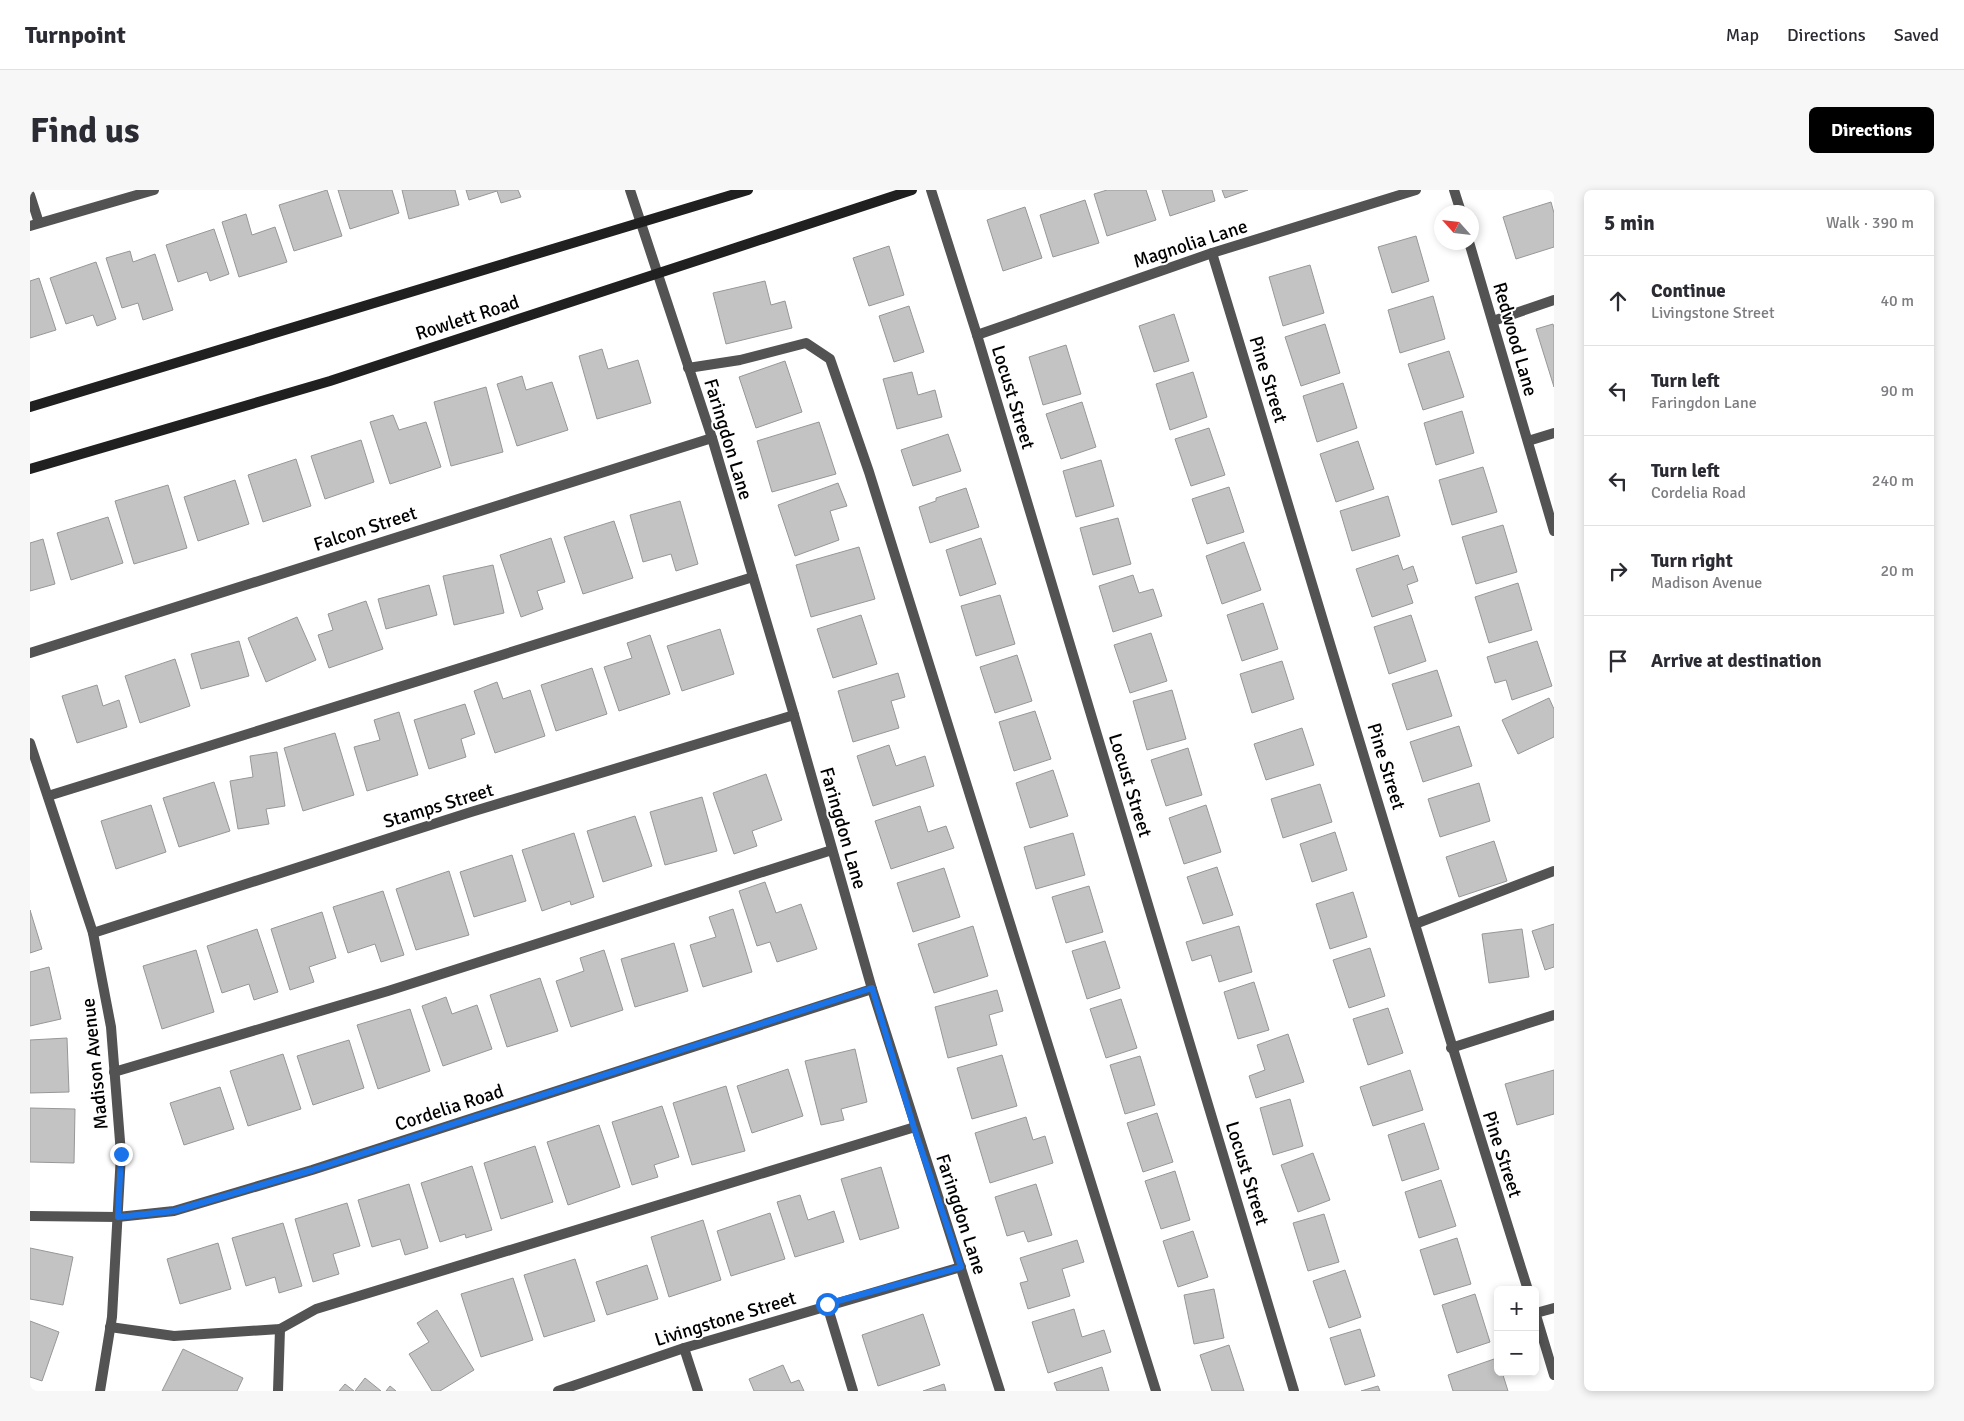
<!DOCTYPE html>
<html lang="en">
<head>
<meta charset="utf-8">
<style>
	:root { --surface:#fff; --page:#f7f7f7; --text:#2b2b33; --muted:#7c7c81; --line:#e1e1e2; --accent:#000 }
	body { margin:0; font-family:Signika,sans-serif; background:var(--page); color:var(--text) }
	.controls { position:absolute; right:15px; bottom:15px; display:grid; overflow:hidden; border-radius:8px; box-shadow:0 2px 8px #0003 }
	.controls button { width:45px; height:45px; display:grid; place-items:center; padding:0; border:0; border-bottom:1px solid var(--line); background:var(--surface); color:var(--text); font:25px sans-serif }
	.compass { position:absolute; left:1404px; top:15px; width:45px; height:45px; border-radius:50%; background:var(--surface); box-shadow:0 2px 8px #0003; rotate:297deg }
	.stop { position:absolute; width:15px; height:15px; margin:-11px; border:4px solid #1a73e8; border-radius:50%; background:#fff }
	.stop.end { background:#1a73e8; border-color:#fff; box-shadow:0 1px 5px #0008 }
	.list { margin:0; padding:0; list-style:none }
	h2 { display:flex; justify-content:space-between; align-items:center; height:65px; margin:0; padding:0 20px; font-size:21px }
	h2 small { font-size:16px; font-weight:400; color:var(--muted) }
	.list li { display:grid; grid-template-columns:32px 1fr auto; gap:15px; align-items:center; box-sizing:border-box; height:90px; padding:0 20px; border-top:1px solid var(--line) }
	.list b { display:block; font-size:19px; white-space:nowrap }
	.list p { margin:0; font-size:16px; white-space:nowrap; color:var(--muted) }
	.list em { font-size:16px; font-style:normal; color:var(--muted) }
	.icon { flex:none; width:28px; height:28px; fill:none; stroke:currentColor; stroke-width:2; stroke-linecap:round; stroke-linejoin:round }
	.map { position:relative; flex:none; width:1524px; height:1201px; overflow:hidden; border-radius:8px }
	header { display:flex; align-items:center; gap:30px; box-sizing:border-box; height:70px; padding:0 25px; background:var(--surface); border-bottom:1px solid var(--line) }
	header strong { font-size:24px }
	nav { display:flex; gap:28px; margin-inline-start:auto; font-size:18px }
	.intro { display:flex; align-items:center; justify-content:space-between; box-sizing:border-box; height:120px; padding:0 30px }
	h1 { margin:0; font-size:35px }
	.button { padding:12px 22px; border-radius:8px; background:var(--accent); color:#fff; font-size:18px; font-weight:700 }
	main { display:flex; gap:30px; padding:0 30px }
	aside { flex:1; background:var(--surface); border-radius:8px; box-shadow:0 2px 8px #0003 }
	.map>svg:first-child { display:block }
	.building { fill:#c3c3c3; stroke:#979797 }
	.lines { fill:none; stroke-linecap:round; stroke-linejoin:round }
	.lane { stroke:#535353; stroke-width:10 }
	.street { stroke:#535353; stroke-width:10 }
	.secondary { stroke:#202020; stroke-width:10 }
	.route { stroke:#1a73e8; stroke-width:6 }
	.labels { text-anchor:middle; stroke-width:4; stroke-linejoin:round; paint-order:stroke }
	.street-label { font-size:19px; fill:#000; stroke:#fff }
</style>
</head>
<body>
<header>
<strong>Turnpoint</strong>
<nav><a>Map</a><a>Directions</a><a>Saved</a></nav>
</header>
<div class="intro"><h1>Find us</h1><a class="button">Directions</a></div>
<main>
<div class="map">
<svg width="1524" height="1201" viewBox="0 0 1524 1201">
	<rect width="100%" height="100%" fill="#fff"/>
	<!-- building -->
	<g class="building">
		<path d="M297 0 312 46 264 61 249 15Z"/>
		<path d="M308 0H362L369 23 320 39Z"/>
		<path d="M372 0H425L429 15 379 29Z"/>
		<path d="M436 0H488L491 7 471 13 467 1 439 10Z"/>
		<path d="M1077 0H1116L1126 30 1077 46 1064 4Z"/>
		<path d="M1132 0H1182L1185 11 1140 26Z"/>
		<path d="M1192 0H1218L1195 8Z"/>
		<path d="M1055 10 1069 53 1023 67 1010 25Z"/>
		<path d="M1521 12 1524 23V57L1486 69 1473 27Z"/>
		<path d="M995 17 1012 68 973 81 957 30Z"/>
		<path d="M216 24 222 45 245 37 257 72 209 87 192 32Z"/>
		<path d="M184 39 199 84 180 91 177 82 148 92 136 55Z"/>
		<path d="M1386 46 1399 91 1362 103 1348 57Z"/>
		<path d="M859 56 874 105 839 116 823 68Z"/>
		<path d="M100 61 103 72 125 64 143 120 113 130 108 113 92 118 76 68Z"/>
		<path d="M66 72 86 129 67 136 63 125 36 134 20 88Z"/>
		<path d="M1280 75 1294 123 1253 136 1239 87Z"/>
		<path d="M9 88 26 140 0 148V91Z"/>
		<path d="M735 91 741 115 755 111 762 138 696 154 683 103Z"/>
		<path d="M1403 106 1415 149 1370 163 1358 120Z"/>
		<path d="M879 116 894 162 864 172 849 126Z"/>
		<path d="M1144 124 1159 171 1124 182 1109 136Z"/>
		<path d="M1295 134 1310 183 1271 196 1255 147Z"/>
		<path d="M1523 134 1524 138V197L1506 139Z"/>
		<path d="M1036 155 1051 204 1013 215 999 167Z"/>
		<path d="M572 159 578 179 608 170 621 213 567 229 549 166Z"/>
		<path d="M1419 161 1434 207 1393 220 1378 174Z"/>
		<path d="M755 171 772 222 726 238 709 187Z"/>
		<path d="M882 182 888 205 905 200 912 227 867 239 853 189Z"/>
		<path d="M1163 182 1177 227 1140 240 1126 194Z"/>
		<path d="M492 186 496 200 522 192 538 240 487 256 467 194Z"/>
		<path d="M1313 193 1327 238 1287 252 1273 206Z"/>
		<path d="M456 197 473 262 421 276 404 212Z"/>
		<path d="M1052 212 1066 257 1031 269 1016 224Z"/>
		<path d="M1432 221 1444 263 1406 275 1394 233Z"/>
		<path d="M363 225 369 240 396 232 411 277 360 294 340 232Z"/>
		<path d="M789 232 806 284 742 302 727 251Z"/>
		<path d="M1179 238 1195 285 1161 296 1145 249Z"/>
		<path d="M918 244 931 281 883 296 871 260Z"/>
		<path d="M331 250 344 292 295 309 281 266Z"/>
		<path d="M1328 251 1344 299 1306 312 1290 264Z"/>
		<path d="M266 269 281 316 233 332 218 285Z"/>
		<path d="M1071 270 1084 316 1046 327 1033 281Z"/>
		<path d="M1453 277 1467 322 1422 335 1409 290Z"/>
		<path d="M205 290 219 334 168 351 154 307Z"/>
		<path d="M808 293 817 316 800 321 809 350 765 366 748 315Z"/>
		<path d="M138 295 157 358 104 374 85 311Z"/>
		<path d="M1199 297 1214 342 1177 354 1162 309Z"/>
		<path d="M936 298 949 337 900 353 889 317 906 311V308Z"/>
		<path d="M1358 306 1370 346 1322 361 1310 321Z"/>
		<path d="M650 311 668 374 646 381 641 364 613 372 600 325Z"/>
		<path d="M78 327 93 373 41 390 27 343Z"/>
		<path d="M1088 328 1101 374 1063 385 1050 338Z"/>
		<path d="M584 331 603 388 553 404 534 347Z"/>
		<path d="M1473 335 1487 382 1446 394 1432 347Z"/>
		<path d="M521 348 535 392 507 401 513 419 491 427 470 365Z"/>
		<path d="M951 348 966 394 930 406 916 360Z"/>
		<path d="M13 349 25 394 0 401V353Z"/>
		<path d="M1214 352 1231 400 1192 414 1176 366Z"/>
		<path d="M829 357 845 409 781 427 766 375Z"/>
		<path d="M1368 365 1373 380 1383 376 1388 391 1377 395 1383 413 1342 427 1326 379Z"/>
		<path d="M463 375 474 423 424 435 413 386Z"/>
		<path d="M1103 385 1109 403 1123 399 1132 426 1083 442 1069 396Z"/>
		<path d="M1488 393 1502 440 1459 453 1445 407Z"/>
		<path d="M399 395 407 425 356 439 348 409Z"/>
		<path d="M970 405 985 454 946 466 931 416Z"/>
		<path d="M336 411 353 459 299 478 288 445 303 440 298 424Z"/>
		<path d="M1233 413 1248 459 1212 471 1197 425Z"/>
		<path d="M831 425 847 474 803 488 787 439Z"/>
		<path d="M1381 425 1396 471 1359 484 1344 437Z"/>
		<path d="M267 427 286 470 236 492 218 448Z"/>
		<path d="M690 439 704 484 652 501 637 456Z"/>
		<path d="M1121 443 1137 491 1100 503 1084 455Z"/>
		<path d="M620 445 640 504 589 521 574 477 602 468 597 453Z"/>
		<path d="M209 451 219 486 171 499 161 464Z"/>
		<path d="M1507 451 1522 496 1482 510 1476 490 1465 493 1457 467Z"/>
		<path d="M987 465 1002 511 965 523 950 477Z"/>
		<path d="M145 469 160 516 110 533 95 486Z"/>
		<path d="M1252 471 1264 509 1222 523 1210 484Z"/>
		<path d="M562 478 577 524 526 541 511 495Z"/>
		<path d="M1407 480 1422 526 1377 540 1362 494Z"/>
		<path d="M868 483 875 507 861 511 869 538 823 552 808 501Z"/>
		<path d="M467 492 473 509 500 500 515 546 465 563 444 501Z"/>
		<path d="M67 495 73 516 89 510 97 537 47 553 32 506Z"/>
		<path d="M1142 500 1156 549 1117 560 1103 511Z"/>
		<path d="M1519 508 1524 519V547L1488 564 1472 530Z"/>
		<path d="M435 514 445 544 431 549 436 567 399 579 384 530Z"/>
		<path d="M1005 521 1021 569 984 581 969 532Z"/>
		<path d="M369 522 388 585 337 601 324 557 350 550 344 530Z"/>
		<path d="M1429 536 1442 576 1393 592 1380 552Z"/>
		<path d="M1272 538 1284 575 1236 590 1224 554Z"/>
		<path d="M305 543 324 605 273 621 254 558Z"/>
		<path d="M859 555 866 576 895 566 904 596 843 616 827 566Z"/>
		<path d="M1158 558 1172 605 1136 616 1121 570Z"/>
		<path d="M247 562 255 616 236 619 239 634 208 639 200 591 223 587 220 566Z"/>
		<path d="M1023 580 1038 626 1000 638 986 593Z"/>
		<path d="M736 584 752 630 722 641 727 656 704 664 683 603Z"/>
		<path d="M184 592 200 641 149 657 133 608Z"/>
		<path d="M1449 593 1460 631 1410 647 1398 609Z"/>
		<path d="M1290 594 1302 632 1253 648 1241 609Z"/>
		<path d="M672 607 687 661 635 675 620 622Z"/>
		<path d="M121 615 136 662 86 679 71 631Z"/>
		<path d="M1176 615 1191 662 1154 674 1139 628Z"/>
		<path d="M890 616 898 642 916 636 924 658 861 679 845 631Z"/>
		<path d="M605 626 622 676 573 692 557 641Z"/>
		<path d="M1305 642 1317 680 1282 692 1270 654Z"/>
		<path d="M544 643 564 707 541 715 540 711 512 721 492 660Z"/>
		<path d="M1043 643 1055 685 1006 699 994 657Z"/>
		<path d="M1464 651 1477 691 1429 707 1416 667Z"/>
		<path d="M482 665 496 711 444 727 430 682Z"/>
		<path d="M1187 677 1203 725 1173 734 1157 687Z"/>
		<path d="M914 678 930 727 883 742 867 693Z"/>
		<path d="M419 681 439 745 386 760 366 699Z"/>
		<path d="M735 692 746 723 771 714 787 759 747 772 740 752 727 756 709 701Z"/>
		<path d="M1059 696 1073 742 1036 753 1022 707Z"/>
		<path d="M353 701 374 765 351 772 345 754 318 763 303 717Z"/>
		<path d="M1323 702 1337 747 1300 759 1286 714Z"/>
		<path d="M703 719 722 782 673 797 660 755 686 747 679 727Z"/>
		<path d="M0 720 12 759 0 763Z"/>
		<path d="M292 722 306 768 279 777 284 792 260 800 241 739Z"/>
		<path d="M1524 734V777L1515 780 1502 741Z"/>
		<path d="M943 736 958 786 904 803 888 754Z"/>
		<path d="M1209 736 1222 782 1189 792 1181 765 1162 771 1156 752Z"/>
		<path d="M227 739 248 802 224 810 219 794 192 803 177 756Z"/>
		<path d="M1492 739 1499 787 1459 793 1452 744Z"/>
		<path d="M1075 751 1090 798 1057 809 1042 761Z"/>
		<path d="M644 753 658 801 605 817 591 769Z"/>
		<path d="M1340 758 1355 806 1319 818 1303 770Z"/>
		<path d="M166 760 184 822 132 839 113 776Z"/>
		<path d="M574 760 593 820 541 837 526 791 554 781 550 768Z"/>
		<path d="M19 777 31 829 0 836V782Z"/>
		<path d="M510 788 528 841 477 857 460 805Z"/>
		<path d="M1224 792 1239 840 1208 849 1194 802Z"/>
		<path d="M967 800 973 821 959 825 967 855 918 868 905 817Z"/>
		<path d="M416 807 422 824 447 815 462 859 413 876 392 816Z"/>
		<path d="M1091 809 1107 858 1076 868 1060 819Z"/>
		<path d="M1358 818 1373 863 1338 875 1323 829Z"/>
		<path d="M380 819 400 881 348 899 327 835Z"/>
		<path d="M1258 844 1274 892 1226 908 1219 886 1235 880 1227 855Z"/>
		<path d="M37 848 39 902 0 903V850Z"/>
		<path d="M319 850 334 898 283 915 267 866Z"/>
		<path d="M825 859 837 912 811 919 814 930 791 935 775 871Z"/>
		<path d="M253 864 271 919 218 936 200 881Z"/>
		<path d="M972 865 987 916 942 929 927 878Z"/>
		<path d="M1110 866 1125 915 1095 924 1080 875Z"/>
		<path d="M758 879 773 926 722 943 707 896Z"/>
		<path d="M1380 880 1393 920 1343 936 1330 897Z"/>
		<path d="M1524 880V924L1487 935 1475 894Z"/>
		<path d="M696 896 715 961 662 975 643 913Z"/>
		<path d="M190 897 204 939 154 955 140 913Z"/>
		<path d="M1260 909 1273 956 1243 965 1230 918Z"/>
		<path d="M632 916 649 967 624 975 628 987 602 995 582 932Z"/>
		<path d="M0 918 45 919 44 973 0 972Z"/>
		<path d="M1127 923 1143 972 1113 982 1097 933Z"/>
		<path d="M996 927 1003 950 1015 946 1023 973 960 993 945 943Z"/>
		<path d="M1394 933 1409 979 1372 991 1358 945Z"/>
		<path d="M569 935 590 997 538 1015 517 952Z"/>
		<path d="M505 956 523 1012 471 1029 454 973Z"/>
		<path d="M1283 963 1300 1010 1268 1022 1251 975Z"/>
		<path d="M442 976 462 1040 436 1048 435 1044 410 1052 391 993Z"/>
		<path d="M851 977 869 1038 830 1050 811 989Z"/>
		<path d="M1145 981 1160 1030 1131 1039 1115 991Z"/>
		<path d="M1411 990 1426 1036 1389 1048 1375 1002Z"/>
		<path d="M379 994 398 1058 375 1065 370 1049 342 1057 328 1010Z"/>
		<path d="M1006 994 1022 1045 998 1052 994 1041 977 1046 965 1007Z"/>
		<path d="M770 1005 778 1030 804 1021 814 1052 765 1067 747 1012Z"/>
		<path d="M317 1013 330 1056 303 1064 309 1084 283 1092 265 1029Z"/>
		<path d="M740 1023 755 1069 701 1086 687 1041Z"/>
		<path d="M1294 1024 1309 1072 1278 1081 1263 1033Z"/>
		<path d="M673 1030 691 1090 639 1107 621 1047Z"/>
		<path d="M253 1033 272 1096 249 1103 245 1087 216 1096 202 1048Z"/>
		<path d="M1163 1041 1178 1087 1148 1097 1133 1051Z"/>
		<path d="M1427 1048 1441 1094 1404 1105 1390 1060Z"/>
		<path d="M1047 1050 1054 1072 1032 1079 1040 1106 998 1119 990 1093 998 1091 990 1068Z"/>
		<path d="M188 1053 201 1099 150 1114 137 1069Z"/>
		<path d="M0 1058 43 1067 33 1115 0 1109Z"/>
		<path d="M545 1069 565 1131 514 1147 494 1085Z"/>
		<path d="M617 1075 628 1109 577 1125 566 1092Z"/>
		<path d="M1315 1080 1331 1127 1299 1138 1283 1091Z"/>
		<path d="M483 1088 503 1150 451 1167 431 1104Z"/>
		<path d="M1184 1099 1194 1148 1164 1154 1154 1105Z"/>
		<path d="M1445 1104 1460 1152 1427 1163 1412 1115Z"/>
		<path d="M1044 1119 1052 1147 1074 1140 1081 1162 1018 1183 1002 1132Z"/>
		<path d="M407 1120 444 1180 410 1201H402L379 1164 399 1152 387 1133Z"/>
		<path d="M893 1124 910 1175 848 1196 832 1145Z"/>
		<path d="M0 1131 29 1142 12 1191 0 1187Z"/>
		<path d="M1330 1139 1345 1186 1315 1195 1300 1148Z"/>
		<path d="M1199 1155 1214 1201H1182L1170 1165Z"/>
		<path d="M153 1159 213 1188 207 1201H132Z"/>
		<path d="M1467 1168 1468 1182H1472L1478 1201H1423L1418 1185Z"/>
		<path d="M753 1175 761 1193 769 1190 774 1201H724L719 1189Z"/>
		<path d="M1072 1177 1079 1201H1027L1024 1193Z"/>
		<path d="M335 1188 351 1201H325Z"/>
		<path d="M315 1194 324 1201H309Z"/>
		<path d="M914 1194 916 1201H893Z"/>
		<path d="M360 1196 366 1201H356Z"/>
		<path d="M1348 1196 1350 1201H1331Z"/>
	</g>
	<g class="lines">
		<!-- lane -->
		<g class="lane">
			<path d="M1463 131 1524 110"/>
			<path d="M658 178 710 170 776 153 800 169 839 282 1126 1201"/>
			<path d="M18 606 723 387"/>
			<path d="M1385 734 1524 681"/>
			<path d="M84 882 358 801 802 660"/>
			<path d="M797 1115 823 1201"/>
			<path d="M80 1137 144 1146 250 1139 286 1119 885 937"/>
			<path d="M248 1201 250 1139"/>
		</g>
		<!-- street -->
		<g class="street">
			<path d="M600 0 682 248 764 525 842 799 970 1201"/>
			<path d="M901 0 947 145 1264 1201"/>
			<path d="M1424 0 1431 22"/>
			<path d="M0 5 9 33"/>
			<path d="M0 36 124 0"/>
			<path d="M1439 52 1524 341"/>
			<path d="M1182 63C1287 408 1389 755 1498 1100"/>
			<path d="M947 145 1182 63 1386 0"/>
			<path d="M1498 251 1524 243"/>
			<path d="M0 463 682 248"/>
			<path d="M0 553 63 743 81 837 91 964 82 1127 70 1201"/>
			<path d="M63 743 441 622 764 525"/>
			<path d="M1421 858 1524 825"/>
			<path d="M0 1026 88 1027 144 1021 282 980 842 799"/>
			<path d="M1505 1122 1524 1185"/>
			<path d="M1506 1123 1524 1118"/>
			<path d="M654 1158 668 1201"/>
			<path d="M528 1201 654 1158 931 1077"/>
		</g>
		<!-- secondary -->
		<g class="secondary">
			<path d="M0 217 718 0"/>
			<path d="M0 279 300 191 882 0"/>
		</g>
	</g>
	<g class="lines">
		<!-- route -->
		<path class="route" d="M91 964 88 1027 144 1021 282 980 842 798 884 938 931 1077 797 1114"/>
	</g>
	<g class="labels">
		<!-- street labels -->
		<g class="street-label">
			<text transform="translate(1160 53) rotate(-18)" y="7">Magnolia Lane</text>
			<text transform="translate(437 127) rotate(-18)" y="7">Rowlett Road</text>
			<text transform="translate(1486 149) rotate(74)" y="7">Redwood Lane</text>
			<text transform="translate(1239 189) rotate(73)" y="7">Pine Street</text>
			<text transform="translate(984 207) rotate(73)" y="7">Locust Street</text>
			<text transform="translate(699 249) rotate(73)" y="7">Faringdon Lane</text>
			<text transform="translate(335 338) rotate(-18)" y="7">Falcon Street</text>
			<text transform="translate(1357 576) rotate(73)" y="7">Pine Street</text>
			<text transform="translate(1101 595) rotate(73)" y="7">Locust Street</text>
			<text transform="translate(408 615) rotate(-17)" y="7">Stamps Street</text>
			<text transform="translate(814 638) rotate(74)" y="7">Faringdon Lane</text>
			<text transform="translate(64 874) rotate(-96)" y="7">Madison Avenue</text>
			<text transform="translate(419 917) rotate(-18)" y="7">Cordelia Road</text>
			<text transform="translate(1473 964) rotate(72)" y="7">Pine Street</text>
			<text transform="translate(1218 983) rotate(73)" y="7">Locust Street</text>
			<text transform="translate(932 1024) rotate(72)" y="7">Faringdon Lane</text>
			<text transform="translate(695 1128) rotate(-17)" y="7">Livingstone Street</text>
		</g>
	</g>
</svg>
<div class="controls">
<button>+</button>
<button>−</button>
</div>
<svg class="compass" viewBox="-18 -18 36 36"><path d="M0-13l5 13h-10z" fill="#e53935"/><path d="M0 13l5-13h-10z" fill="#7c7c81"/></svg>
<div class="stop" style="left:797px;top:1114px"></div>
<div class="stop end" style="left:91px;top:964px"></div>
</div>
<aside>
<h2>5 min<small>Walk · 390 m</small></h2>
<ul class="list">
<li><svg class="icon" aria-label="ahead" viewBox="0 0 24 24"><path d="M12 20V5M6 11l6-6 6 6"/></svg><div><b>Continue</b><p>Livingstone Street</p></div><em>40 m</em></li>
<li><svg class="icon" aria-label="left" viewBox="0 0 24 24"><path d="M17 20v-9H6M10 6l-5 5 5 5"/></svg><div><b>Turn left</b><p>Faringdon Lane</p></div><em>90 m</em></li>
<li><svg class="icon" aria-label="left" viewBox="0 0 24 24"><path d="M17 20v-9H6M10 6l-5 5 5 5"/></svg><div><b>Turn left</b><p>Cordelia Road</p></div><em>240 m</em></li>
<li><svg class="icon" aria-label="right" viewBox="0 0 24 24"><path d="M7 20v-9h11M14 6l5 5-5 5"/></svg><div><b>Turn right</b><p>Madison Avenue</p></div><em>20 m</em></li>
<li><svg class="icon" aria-label="arrive" viewBox="0 0 24 24"><path d="M6 21V4h12l-3 4 3 4H6"/></svg><div><b>Arrive at destination</b></div></li>
</ul>
</aside>
</main>
</body>
</html>
